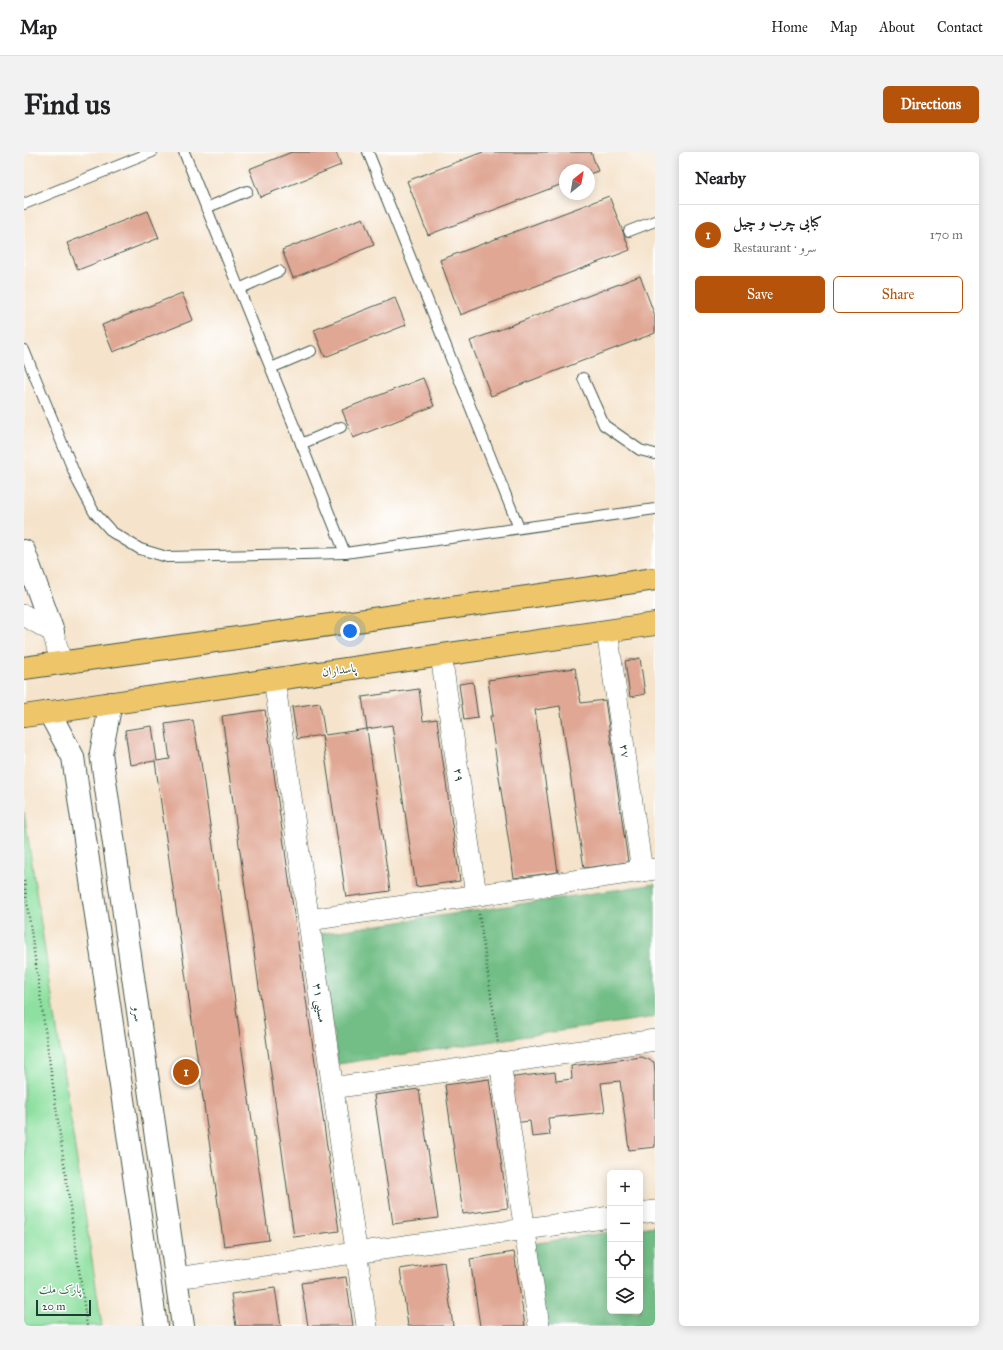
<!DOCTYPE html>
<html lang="en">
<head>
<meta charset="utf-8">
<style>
	:root { --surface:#fff; --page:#f2f2f2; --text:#202124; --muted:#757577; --line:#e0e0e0; --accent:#b45309 }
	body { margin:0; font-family:"IM FELL Great Primer",Amiri,serif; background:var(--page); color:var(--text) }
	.controls { position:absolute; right:12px; bottom:12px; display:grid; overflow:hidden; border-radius:6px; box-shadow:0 2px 10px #0003 }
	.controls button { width:36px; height:36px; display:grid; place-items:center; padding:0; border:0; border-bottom:1px solid var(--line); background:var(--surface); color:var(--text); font:20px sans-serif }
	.compass { position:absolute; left:535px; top:12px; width:36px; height:36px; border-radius:50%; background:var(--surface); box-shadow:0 2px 10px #0003; rotate:31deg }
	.scale { position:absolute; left:12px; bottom:10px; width:55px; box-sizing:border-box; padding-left:4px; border:2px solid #1f3d34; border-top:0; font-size:11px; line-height:14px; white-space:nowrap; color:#1f3d34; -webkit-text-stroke:3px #fff; paint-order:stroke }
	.you { position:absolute; left:326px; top:479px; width:14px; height:14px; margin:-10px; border:3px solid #fff; border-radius:50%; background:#1a73e8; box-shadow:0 0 0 6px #1a73e833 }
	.badge { display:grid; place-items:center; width:26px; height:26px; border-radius:50%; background:var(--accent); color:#fff; font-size:13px; font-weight:700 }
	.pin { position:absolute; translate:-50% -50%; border:2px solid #fff; box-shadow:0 1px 4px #0006 }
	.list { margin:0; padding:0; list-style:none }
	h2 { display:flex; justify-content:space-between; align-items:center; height:52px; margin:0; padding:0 16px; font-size:17px }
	h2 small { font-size:13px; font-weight:400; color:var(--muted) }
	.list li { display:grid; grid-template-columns:26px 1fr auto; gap:12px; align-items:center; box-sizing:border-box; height:60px; padding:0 16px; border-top:1px solid var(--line) }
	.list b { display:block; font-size:15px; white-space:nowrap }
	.list p { margin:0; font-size:13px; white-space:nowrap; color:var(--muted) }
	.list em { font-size:13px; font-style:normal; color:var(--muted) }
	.actions { display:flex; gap:8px; padding:12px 16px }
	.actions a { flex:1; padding:9px 0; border:1px solid var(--accent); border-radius:6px; text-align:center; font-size:14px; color:var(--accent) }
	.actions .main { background:var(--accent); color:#fff }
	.icon { flex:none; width:22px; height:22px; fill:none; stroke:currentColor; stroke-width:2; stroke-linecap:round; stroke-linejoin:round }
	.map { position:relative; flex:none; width:631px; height:1174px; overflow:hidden; border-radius:6px }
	header { display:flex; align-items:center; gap:24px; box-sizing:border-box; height:56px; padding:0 20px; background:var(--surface); border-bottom:1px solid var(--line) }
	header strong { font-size:19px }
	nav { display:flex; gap:22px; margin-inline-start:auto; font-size:14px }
	.intro { display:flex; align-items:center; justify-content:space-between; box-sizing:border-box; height:96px; padding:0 24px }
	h1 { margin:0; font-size:28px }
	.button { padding:10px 18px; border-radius:6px; background:var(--accent); color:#fff; font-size:14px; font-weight:700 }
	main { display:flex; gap:24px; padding:0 24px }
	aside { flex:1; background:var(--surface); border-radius:6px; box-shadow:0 2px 10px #0003 }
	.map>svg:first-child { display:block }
	.green { fill:#8ee0a0; stroke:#568e6a }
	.forest { fill:#72be86; stroke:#487e5d }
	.building { fill:#e0a794 }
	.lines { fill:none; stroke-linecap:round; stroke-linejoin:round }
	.service-casing { stroke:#3f564b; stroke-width:12 }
	.minor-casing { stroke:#3f564b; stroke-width:22 }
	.tertiary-casing { stroke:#3f564b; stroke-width:24 }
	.primary-casing { stroke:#3f564b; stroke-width:24 }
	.path { stroke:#3f564b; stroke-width:2.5; stroke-dasharray:1 3; stroke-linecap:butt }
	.service { stroke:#fff; stroke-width:10 }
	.minor { stroke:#fff; stroke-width:21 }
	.tertiary { stroke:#fff; stroke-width:22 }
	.primary { stroke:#eec569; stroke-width:22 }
	.labels { text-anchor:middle; stroke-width:3; stroke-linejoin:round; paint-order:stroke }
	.street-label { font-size:12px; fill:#1f3d34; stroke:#fff }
	.park-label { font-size:12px; fill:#3b664f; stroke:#fff }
</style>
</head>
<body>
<header>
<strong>Map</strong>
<nav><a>Home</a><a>Map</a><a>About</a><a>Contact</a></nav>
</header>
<div class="intro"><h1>Find us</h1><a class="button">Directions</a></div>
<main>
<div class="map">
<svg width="631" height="1174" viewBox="0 0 631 1174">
	<rect width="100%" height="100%" fill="#fff"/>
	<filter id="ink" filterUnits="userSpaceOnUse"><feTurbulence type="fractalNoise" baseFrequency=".025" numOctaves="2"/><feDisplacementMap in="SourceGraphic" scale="8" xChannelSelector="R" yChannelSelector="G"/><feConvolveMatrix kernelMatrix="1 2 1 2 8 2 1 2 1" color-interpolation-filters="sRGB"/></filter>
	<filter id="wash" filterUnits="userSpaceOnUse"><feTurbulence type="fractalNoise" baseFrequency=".012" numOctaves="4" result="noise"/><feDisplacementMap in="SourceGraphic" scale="16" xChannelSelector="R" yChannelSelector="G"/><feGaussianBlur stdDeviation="0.9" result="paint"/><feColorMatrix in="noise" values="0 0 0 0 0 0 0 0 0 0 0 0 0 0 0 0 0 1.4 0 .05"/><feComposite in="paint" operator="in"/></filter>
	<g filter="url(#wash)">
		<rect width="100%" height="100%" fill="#f5e3cb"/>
		<!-- green -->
		<path class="green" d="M0 660 78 1174H0Z"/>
		<!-- forest -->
		<g class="forest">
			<path d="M631 732V865L314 912 294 782Z"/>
			<path d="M631 1074V1174H520L507 1092 586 1080V1159H616V1076Z"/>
		</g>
		<g id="blocks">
			<!-- building -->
			<g class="building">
				<path d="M268 0H312L317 13 236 45 225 17Z"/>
				<path d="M459 0H567L574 19 565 22V18H541V31L404 83 383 29Z"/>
				<path d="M585 44 606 98 436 163 416 108Z"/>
				<path d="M124 59 135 86 54 118 43 91Z"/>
				<path d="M339 66 350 93 269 126 258 98Z"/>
				<path d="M616 124 631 164V181L467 244 446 189Z"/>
				<path d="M158 141 169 168 89 200 78 173Z"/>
				<path d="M371 146 382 173 301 205 290 178Z"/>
				<path d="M399 226 410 254 329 286 318 258Z"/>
				<path d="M616 506 621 542 606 545 601 509Z"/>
				<path d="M551 516 557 551 581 548 604 710 560 716 536 554 511 558 534 720 490 726 466 564H469L464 528Z"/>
				<path d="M449 530 454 566 440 568 435 532Z"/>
				<path d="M395 537 399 569 413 567 436 729 392 735 368 573 343 577 338 545Z"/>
				<path d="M296 551 301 583 343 577 366 739 322 745 298 583 273 587 268 555Z"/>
				<path d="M241 558 315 1079 270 1085 202 600H203L198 564Z"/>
				<path d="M169 568 175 603H176L245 1088 200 1094 131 609 106 613 101 578 128 574 133 609 146 607 141 572Z"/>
				<path d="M618 905 630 910 631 921V995L605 998 596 929 577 931 581 960 524 966 526 983 508 985 506 969 489 971 483 926 531 920 532 929 548 927 547 914Z"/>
				<path d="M465 927 484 1056 439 1062 421 933Z"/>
				<path d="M395 937 414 1066 369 1072 350 943Z"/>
				<path d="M490 1100 501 1174H456L446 1107Z"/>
				<path d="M420 1110 429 1174H384L376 1117Z"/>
				<path d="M322 1125 329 1174H284L277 1131Z"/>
				<path d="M251 1136 257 1174H212L207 1142Z"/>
			</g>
		</g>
	</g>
	<g filter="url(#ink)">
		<use href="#blocks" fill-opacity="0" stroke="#3f564b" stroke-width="1"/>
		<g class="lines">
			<defs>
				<g id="service">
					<path d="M160 0 321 401"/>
					<path d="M344 0 495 376"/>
					<path d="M0 52 128 0"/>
					<path d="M182 56 223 39"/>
					<path d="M605 79 631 69"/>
					<path d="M215 137 255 119"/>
					<path d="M0 198 54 330 70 360 88 380 116 397 143 405 321 401 631 357"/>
					<path d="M247 216 287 199"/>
					<path d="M559 226 580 273 616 298 631 302"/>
					<path d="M277 292 317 275"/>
				</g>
				<g id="minor">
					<path d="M0 463 29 480 37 510"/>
					<path d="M583 479 618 719"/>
					<path d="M417 503 452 743"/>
					<path d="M250 527 343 1174"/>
					<path d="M285 768 631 717"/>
					<path d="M476 910 515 1174"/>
					<path d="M308 936 631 888"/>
					<path d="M616 1061 631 1059"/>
					<path d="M152 1126 586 1065"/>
				</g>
				<g id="tertiary">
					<path d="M0 399 29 480"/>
					<path d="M87 551 77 601 159 1174"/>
					<path d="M25 560 49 605 132 1174"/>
				</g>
				<g id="primary">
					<path d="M0 516 631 427"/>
					<path d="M0 564 631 472"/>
				</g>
			</defs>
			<!-- service casing -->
			<use href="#service" class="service-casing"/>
			<!-- minor casing -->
			<use href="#minor" class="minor-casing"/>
			<!-- tertiary casing -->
			<use href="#tertiary" class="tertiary-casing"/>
			<!-- primary casing -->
			<use href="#primary" class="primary-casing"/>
			<!-- path -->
			<g class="path">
				<path d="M0 729 63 1174"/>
				<path d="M455 762 474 891"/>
			</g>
			<!-- service -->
			<use href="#service" class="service"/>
			<!-- minor -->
			<use href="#minor" class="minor"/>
			<!-- tertiary -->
			<use href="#tertiary" class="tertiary"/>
			<!-- primary -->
			<use href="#primary" class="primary"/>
		</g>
	</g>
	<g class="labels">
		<!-- street labels -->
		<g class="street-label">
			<text transform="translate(315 518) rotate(-8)" y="4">پاسداران</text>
			<text transform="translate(601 599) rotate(82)" y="4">۲۷</text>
			<text transform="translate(435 623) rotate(82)" y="4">۲۹</text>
			<text transform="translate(296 851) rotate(82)" y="4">۳۱ مسیبی</text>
			<text transform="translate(114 862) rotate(82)" y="4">سرو</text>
		</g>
		<!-- park labels -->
		<g class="park-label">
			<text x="36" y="1141">پارک ملت</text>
		</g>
	</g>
</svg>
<div class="controls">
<button>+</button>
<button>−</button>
<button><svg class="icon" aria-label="locate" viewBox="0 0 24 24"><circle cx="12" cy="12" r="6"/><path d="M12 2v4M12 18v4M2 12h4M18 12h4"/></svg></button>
<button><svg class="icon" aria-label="layers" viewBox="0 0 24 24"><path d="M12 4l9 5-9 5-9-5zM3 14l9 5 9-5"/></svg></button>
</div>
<svg class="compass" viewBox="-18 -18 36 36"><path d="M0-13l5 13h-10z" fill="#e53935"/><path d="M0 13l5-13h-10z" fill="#757577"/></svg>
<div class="scale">20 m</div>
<div class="you"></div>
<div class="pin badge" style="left:162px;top:920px">1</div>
</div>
<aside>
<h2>Nearby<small></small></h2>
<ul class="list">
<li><span class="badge">1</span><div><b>کبابی چرب و چیل</b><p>Restaurant · سرو</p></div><em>170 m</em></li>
</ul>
<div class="actions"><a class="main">Save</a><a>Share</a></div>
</aside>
</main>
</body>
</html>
